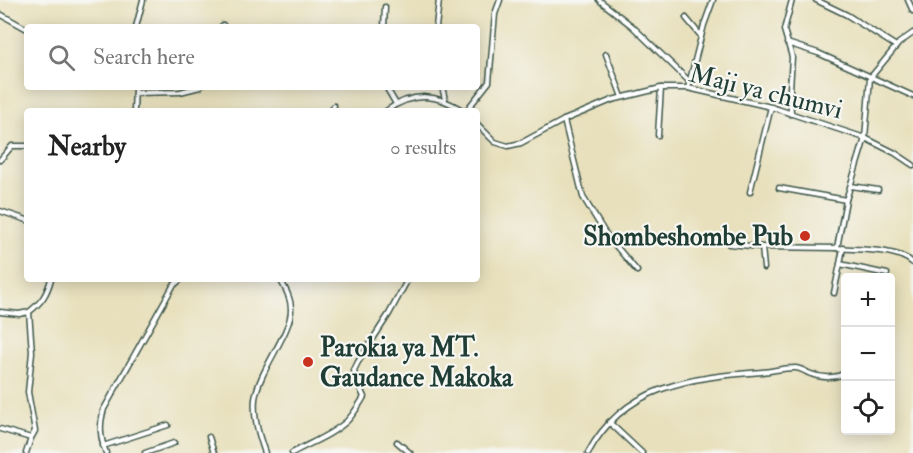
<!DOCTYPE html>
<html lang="en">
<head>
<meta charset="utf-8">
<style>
	:root { --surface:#fff; --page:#f2f2f2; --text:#222; --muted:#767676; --line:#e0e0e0 }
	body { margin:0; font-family:"IM FELL Double Pica",serif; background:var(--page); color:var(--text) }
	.controls { position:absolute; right:18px; bottom:18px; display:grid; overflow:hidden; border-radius:6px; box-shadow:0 3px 15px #0003 }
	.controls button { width:54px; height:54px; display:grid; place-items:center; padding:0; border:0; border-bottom:2px solid var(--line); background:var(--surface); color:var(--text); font:30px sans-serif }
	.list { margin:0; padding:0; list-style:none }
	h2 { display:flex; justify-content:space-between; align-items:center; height:78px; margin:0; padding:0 24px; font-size:26px }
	h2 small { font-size:20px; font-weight:400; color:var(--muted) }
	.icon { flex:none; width:33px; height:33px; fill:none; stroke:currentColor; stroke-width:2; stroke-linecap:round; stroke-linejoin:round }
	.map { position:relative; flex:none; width:913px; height:453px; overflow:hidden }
	.search { position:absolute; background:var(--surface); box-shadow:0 3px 15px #0003; left:24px; top:24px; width:456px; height:66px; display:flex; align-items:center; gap:15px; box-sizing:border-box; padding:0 21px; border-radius:6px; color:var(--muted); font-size:22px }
	.panel { position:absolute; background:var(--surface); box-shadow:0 3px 15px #0003; left:24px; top:108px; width:456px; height:174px; border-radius:6px }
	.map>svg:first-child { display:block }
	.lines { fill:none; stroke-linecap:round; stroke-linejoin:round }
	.minor-casing { stroke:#3d5548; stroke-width:7 }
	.minor { stroke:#fff; stroke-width:4 }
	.poi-dot { fill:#c8321e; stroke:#f6f6f2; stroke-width:2 }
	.labels { text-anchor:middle; stroke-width:4.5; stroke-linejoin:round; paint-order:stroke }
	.street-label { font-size:26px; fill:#1f3d34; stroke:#f6f6f2 }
	.poi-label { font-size:26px; font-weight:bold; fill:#1f3d34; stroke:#f6f6f2; text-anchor:end }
</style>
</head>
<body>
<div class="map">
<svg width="913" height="453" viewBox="0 0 913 453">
	<rect width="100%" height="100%" fill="#f6f6f2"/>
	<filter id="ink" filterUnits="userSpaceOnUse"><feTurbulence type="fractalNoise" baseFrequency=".0167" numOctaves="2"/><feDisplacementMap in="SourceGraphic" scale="12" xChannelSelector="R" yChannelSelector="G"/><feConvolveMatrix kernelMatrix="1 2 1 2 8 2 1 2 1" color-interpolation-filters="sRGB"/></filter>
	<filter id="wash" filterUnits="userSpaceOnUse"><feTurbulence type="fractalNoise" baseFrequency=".008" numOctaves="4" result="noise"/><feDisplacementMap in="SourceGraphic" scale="24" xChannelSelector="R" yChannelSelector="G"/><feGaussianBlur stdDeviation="1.35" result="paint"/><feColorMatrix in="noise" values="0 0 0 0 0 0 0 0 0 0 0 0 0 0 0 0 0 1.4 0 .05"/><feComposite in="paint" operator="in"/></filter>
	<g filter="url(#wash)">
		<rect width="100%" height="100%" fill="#e8e0bc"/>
	</g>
	<g filter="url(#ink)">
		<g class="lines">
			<defs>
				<g id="minor">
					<path d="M599 0 632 26 690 82"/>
					<path d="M816 0 847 15 896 46"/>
					<path d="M908 0 913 11"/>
					<path d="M0 14 27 29"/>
					<path d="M686 18 701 36"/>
					<path d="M136 27 143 0"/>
					<path d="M221 27 223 25"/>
					<path d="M258 27 273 26"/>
					<path d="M384 27 385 7"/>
					<path d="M436 27 439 0"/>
					<path d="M787 43 818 53 913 96"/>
					<path d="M606 54 622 97"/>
					<path d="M386 87 396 104"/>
					<path d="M442 87 445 99"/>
					<path d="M688 88 704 25 713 0"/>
					<path d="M136 93 180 92 200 87"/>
					<path d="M134 111 135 87"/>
					<path d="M331 111 334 106"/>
					<path d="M386 111C414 91 437 94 464 111"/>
					<path d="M466 111 489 82 495 14 500 0"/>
					<path d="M791 114 790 89 792 57 784 30 792 0"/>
					<path d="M564 120 583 197 605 233 637 271"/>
					<path d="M477 124 495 142 508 146 521 143 564 120 612 100 661 88H688L771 107 865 138 895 153 913 165"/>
					<path d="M658 135 661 88"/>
					<path d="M0 160 12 146H27"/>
					<path d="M851 186 878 190"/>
					<path d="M779 188 846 200"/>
					<path d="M750 192 771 107"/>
					<path d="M0 211 27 220"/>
					<path d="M729 244 762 247 837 248 846 200 865 138 870 78 899 43 913 33"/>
					<path d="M762 247 764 268"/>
					<path d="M837 248C858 250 897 248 913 263"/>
					<path d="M843 248 840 264 887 274"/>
					<path d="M834 293 840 264"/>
					<path d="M0 312 19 314 29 312"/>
					<path d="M609 422 642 453"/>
					<path d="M0 429 31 438 35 431 28 392 32 352 29 312C42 302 47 294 51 279"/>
					<path d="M209 437 214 453"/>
					<path d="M397 442 410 453"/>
					<path d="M103 446 168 425"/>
					<path d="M26 453 31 438"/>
					<path d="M106 453C100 437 99 425 104 409L173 286 181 279"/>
					<path d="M145 453 174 443"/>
					<path d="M265 453C259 436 253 417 255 399 259 370 292 332 291 309 291 298 285 288 280 279"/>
					<path d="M292 453C310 443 332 435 347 421 354 414 359 405 364 397L355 377 354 370 358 362 389 314 408 279"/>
					<path d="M588 453C624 385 692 377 762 372 773 371 783 368 794 368 800 367 805 372 811 374 821 378 837 379 846 372"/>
				</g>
			</defs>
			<!-- minor casing -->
			<use href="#minor" class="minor-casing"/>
			<!-- minor -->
			<use href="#minor" class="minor"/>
		</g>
	</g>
	<!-- markers -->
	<g class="poi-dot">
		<circle cx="805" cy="236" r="6"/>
		<circle cx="308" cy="362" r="6"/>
	</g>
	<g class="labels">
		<!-- street labels -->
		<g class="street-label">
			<text transform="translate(766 91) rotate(14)" y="9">Maji ya chumvi</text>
		</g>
		<!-- poi labels -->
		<g class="poi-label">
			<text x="793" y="245">Shombeshombe Pub</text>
			<text x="320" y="356" text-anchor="start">Parokia ya MT.<tspan x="320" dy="30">Gaudance Makoka</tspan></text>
		</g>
	</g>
</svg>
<div class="controls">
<button>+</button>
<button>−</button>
<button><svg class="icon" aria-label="locate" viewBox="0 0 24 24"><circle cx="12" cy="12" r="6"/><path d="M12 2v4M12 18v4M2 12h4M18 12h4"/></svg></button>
</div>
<div class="search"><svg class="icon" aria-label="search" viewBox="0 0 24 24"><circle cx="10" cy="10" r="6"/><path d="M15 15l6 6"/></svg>Search here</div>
<section class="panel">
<h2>Nearby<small>0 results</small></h2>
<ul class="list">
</ul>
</section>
</div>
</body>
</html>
